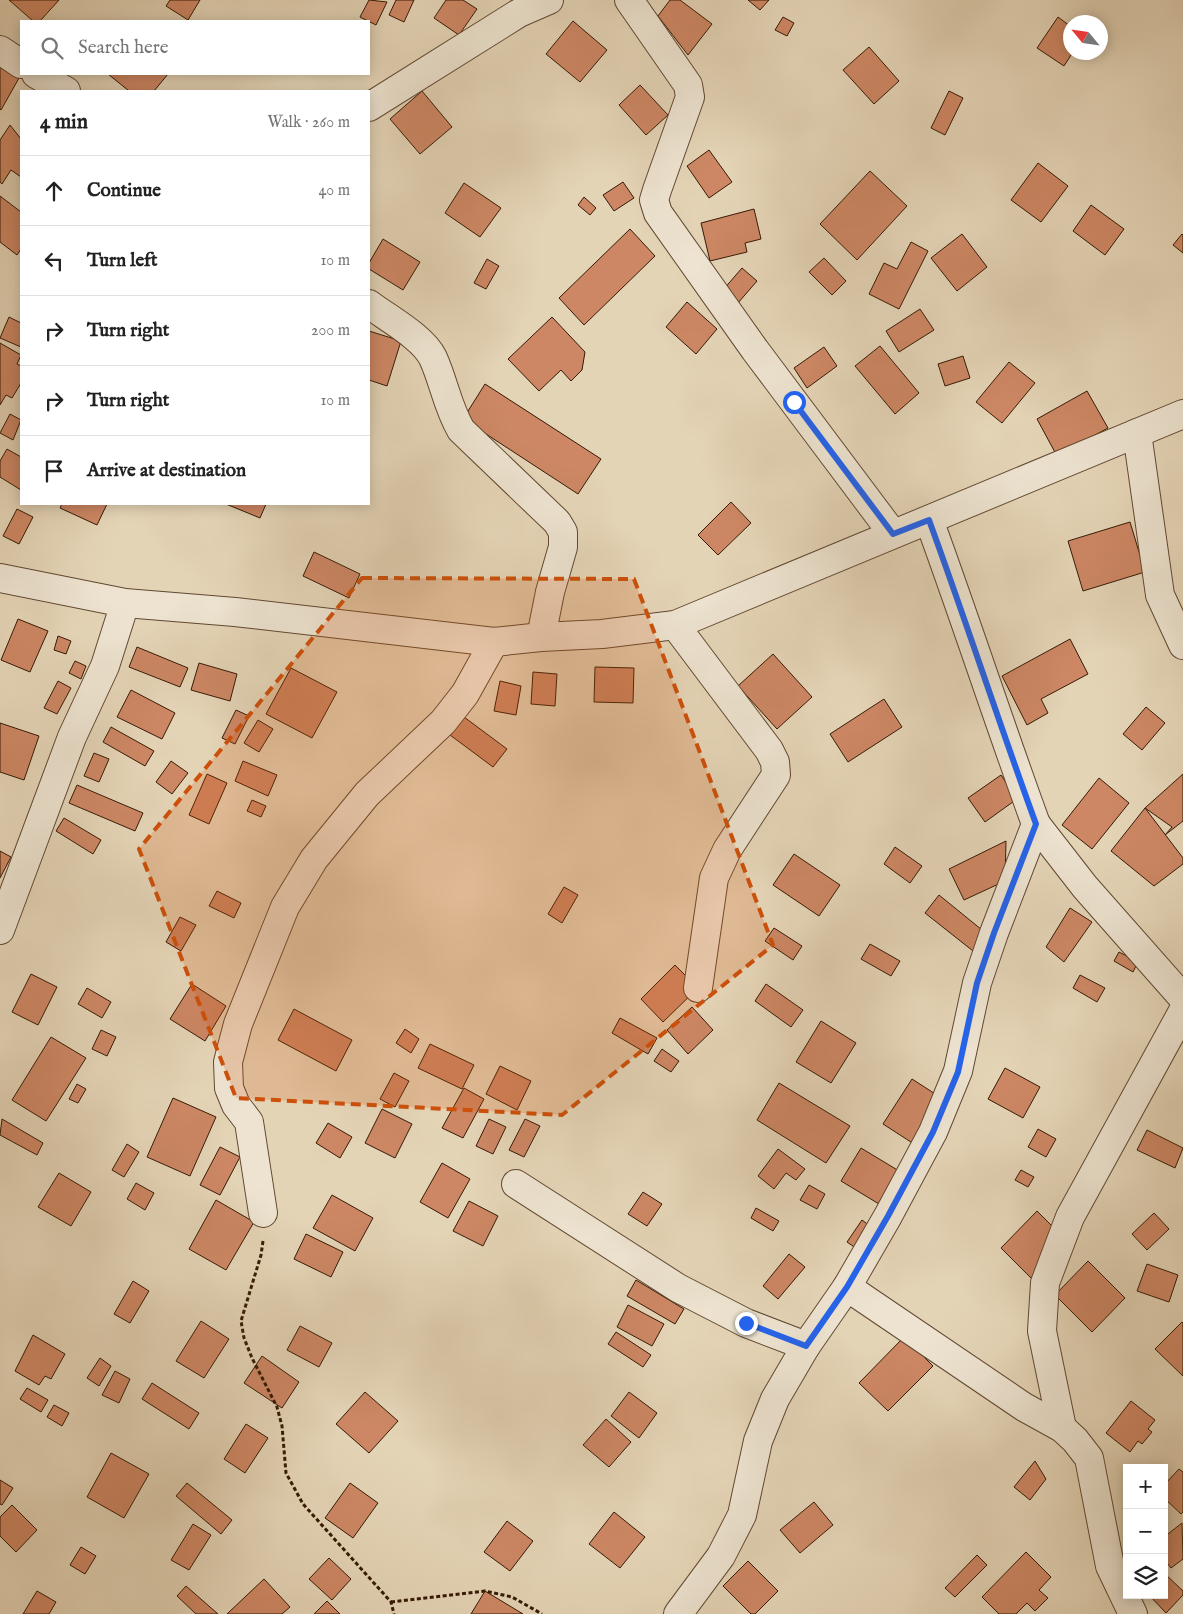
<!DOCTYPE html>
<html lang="en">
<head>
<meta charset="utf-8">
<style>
	:root { --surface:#fff; --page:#f2f2f2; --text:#222; --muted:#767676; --line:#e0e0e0 }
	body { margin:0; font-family:"IM FELL English",serif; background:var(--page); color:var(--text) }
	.controls { position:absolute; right:15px; bottom:15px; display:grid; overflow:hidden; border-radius:0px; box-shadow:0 2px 12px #0003 }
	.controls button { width:45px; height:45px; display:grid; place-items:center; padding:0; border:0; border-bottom:1px solid var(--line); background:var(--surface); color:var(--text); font:25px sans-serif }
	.compass { position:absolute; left:1063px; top:15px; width:45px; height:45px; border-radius:50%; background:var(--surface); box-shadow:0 2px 12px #0003; rotate:299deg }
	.stop { position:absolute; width:15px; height:15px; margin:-11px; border:4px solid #2563eb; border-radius:50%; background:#fff }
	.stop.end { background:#2563eb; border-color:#fff; box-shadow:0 1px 5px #0008 }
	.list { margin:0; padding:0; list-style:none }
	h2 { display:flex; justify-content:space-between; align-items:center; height:65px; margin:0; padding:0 20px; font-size:21px }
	h2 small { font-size:16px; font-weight:400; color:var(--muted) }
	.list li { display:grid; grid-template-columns:32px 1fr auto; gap:15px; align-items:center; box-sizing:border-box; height:70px; padding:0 20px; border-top:1px solid var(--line) }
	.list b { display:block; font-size:19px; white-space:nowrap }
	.list em { font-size:16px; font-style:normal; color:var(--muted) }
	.icon { flex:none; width:28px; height:28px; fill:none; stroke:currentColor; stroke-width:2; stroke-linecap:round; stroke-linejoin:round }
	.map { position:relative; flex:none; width:1183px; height:1614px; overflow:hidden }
	.search { position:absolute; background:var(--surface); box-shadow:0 2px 12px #0003; left:20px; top:20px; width:350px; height:55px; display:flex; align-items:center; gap:12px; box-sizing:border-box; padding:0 18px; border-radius:0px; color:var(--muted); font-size:19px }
	.panel { position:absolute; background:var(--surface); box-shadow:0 2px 12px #0003; left:20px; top:90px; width:350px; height:415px; border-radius:0px }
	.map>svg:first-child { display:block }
	.building { fill:#cd8764; stroke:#351a05 }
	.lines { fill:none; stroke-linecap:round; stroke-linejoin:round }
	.minor-casing { stroke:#614831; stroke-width:30 }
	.path { stroke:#351a05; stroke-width:3; stroke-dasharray:4 2.5; stroke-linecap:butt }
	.minor { stroke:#ede3d0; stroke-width:28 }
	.route { stroke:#2563eb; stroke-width:6 }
	.marked { fill:#cd500b; fill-opacity:0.2; stroke:#cd500b; stroke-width:4; stroke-dasharray:10 6; stroke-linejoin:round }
</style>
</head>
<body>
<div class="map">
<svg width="1183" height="1614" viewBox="0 0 1183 1614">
	<rect width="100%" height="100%" fill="#e4d4b6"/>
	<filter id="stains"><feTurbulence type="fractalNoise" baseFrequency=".004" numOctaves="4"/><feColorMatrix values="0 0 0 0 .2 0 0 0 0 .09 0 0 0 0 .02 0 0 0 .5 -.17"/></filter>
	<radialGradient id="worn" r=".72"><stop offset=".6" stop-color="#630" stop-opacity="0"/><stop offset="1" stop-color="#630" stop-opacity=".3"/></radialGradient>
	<!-- building -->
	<g class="building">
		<path d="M9 0H59L40 21H33Z"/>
		<path d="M170 0H200L188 20 166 6Z"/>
		<path d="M369 0 387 2 376 25 360 17Z"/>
		<path d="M396 0H414L404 22 389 15Z"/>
		<path d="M446 0H463L477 9 459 35 434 18Z"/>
		<path d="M670 0H680L712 24 688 55 658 16Z"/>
		<path d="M748 0H769L760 10Z"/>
		<path d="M783 17 794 23 787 36 775 30Z"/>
		<path d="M1058 17 1070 26V52H1073L1064 66 1037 48Z"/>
		<path d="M573 21 607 50 580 82 546 54Z"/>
		<path d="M869 47 899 81 874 104 843 70Z"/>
		<path d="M0 67 19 78 1 110 0 109Z"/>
		<path d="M108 74H168L154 91H129Z"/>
		<path d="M640 85 668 115 646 135 619 105Z"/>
		<path d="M422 91 452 127 420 154 390 119Z"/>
		<path d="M949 91 963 98 945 135 931 128Z"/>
		<path d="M10 125 21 139V177L11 170 2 184 0 182V140Z"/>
		<path d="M709 150 732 182 709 198 687 166Z"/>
		<path d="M1038 163 1068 186 1041 222 1011 200Z"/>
		<path d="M870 171 907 206 857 260 820 224Z"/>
		<path d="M623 182 634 198 614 211 603 195Z"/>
		<path d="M464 183 501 208 480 237 445 213Z"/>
		<path d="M0 196 21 212V249L17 255 0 242Z"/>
		<path d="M584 197 596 208 590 215 578 205Z"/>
		<path d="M1091 205 1124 229 1105 255 1073 231Z"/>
		<path d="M754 209 761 239 745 243 747 252 710 261 701 223Z"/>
		<path d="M630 229 655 256 584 325 559 298Z"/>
		<path d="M962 234 987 267 957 291 931 258Z"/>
		<path d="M1182 234 1183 235V253L1173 245Z"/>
		<path d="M383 239 420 262 403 290 369 269V263Z"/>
		<path d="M911 242 928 251 899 309 869 294 884 263 897 269Z"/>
		<path d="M824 258 846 281 832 295 809 272Z"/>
		<path d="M487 259 499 266 486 289 474 283Z"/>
		<path d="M742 268 757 281 738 303 723 290Z"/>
		<path d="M687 302 717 329 696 354 666 327Z"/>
		<path d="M920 309 934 330 899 352 886 331Z"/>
		<path d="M9 317 21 323V347L0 338Z"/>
		<path d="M552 317 585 352 582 370 571 381 561 370 539 391 508 359Z"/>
		<path d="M369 331 401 341 387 386 369 380Z"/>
		<path d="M0 343 21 355 17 364 21 366V383L12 398 6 395 0 405Z"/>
		<path d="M880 346 919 393 895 414 855 366Z"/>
		<path d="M824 347 837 366 807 388 794 368Z"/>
		<path d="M963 356 970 378 945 386 938 364Z"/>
		<path d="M1009 362 1035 383 1002 423 976 402Z"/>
		<path d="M485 384 601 459 578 494 463 419Z"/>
		<path d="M1087 391 1108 428 1057 456 1037 419Z"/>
		<path d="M10 414 21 420 13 440 0 433Z"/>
		<path d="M7 449 21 457V490L0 477V461Z"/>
		<path d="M731 502 751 523 718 555 698 535Z"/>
		<path d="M62 504H107L97 525 60 508Z"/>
		<path d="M226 504H266L260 518Z"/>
		<path d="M17 509 33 517 19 544 3 536Z"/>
		<path d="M1130 522 1145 572 1083 591 1068 541Z"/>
		<path d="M314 552 360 574 349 598 303 576Z"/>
		<path d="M18 619 48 631 30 672 1 660Z"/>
		<path d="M58 636 71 641 66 654 54 650Z"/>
		<path d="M1070 639 1088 674 1041 699 1048 713 1027 725 1002 676Z"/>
		<path d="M137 647 188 668 180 687 129 667Z"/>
		<path d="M773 654 812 697 777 729 738 686Z"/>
		<path d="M75 661 86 666 81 679 69 673Z"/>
		<path d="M199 663 237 674 230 701 191 690Z"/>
		<path d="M595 667 634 668 633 703 594 702Z"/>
		<path d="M291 668 337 692 312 738 266 714Z"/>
		<path d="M533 672 557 674 555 706 531 704Z"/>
		<path d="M58 681 71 688 57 714 44 708Z"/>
		<path d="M500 681 521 686 516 715 494 711Z"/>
		<path d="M131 690 175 713 162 739 117 717Z"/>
		<path d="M884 699 902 727 848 762 830 734Z"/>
		<path d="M1146 707 1165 723 1142 750 1123 734Z"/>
		<path d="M236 710 249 716 235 744 222 738Z"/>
		<path d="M460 714 507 749 493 767 446 732Z"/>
		<path d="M258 720 273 729 259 752 244 743Z"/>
		<path d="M0 723 39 736 24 780 0 772Z"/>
		<path d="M111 727 154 751 145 766 103 742Z"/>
		<path d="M94 753 109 759 99 782 84 776Z"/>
		<path d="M171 761 188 773 172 794 156 782Z"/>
		<path d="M243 761 277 775 268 796 235 781Z"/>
		<path d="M207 774 227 783 209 824 189 815Z"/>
		<path d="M1183 774V821L1165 835 1172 827 1145 808Z"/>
		<path d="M1001 775 1017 799 985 822 968 798Z"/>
		<path d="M1099 778 1129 803 1092 849 1062 825Z"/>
		<path d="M77 785 143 813 135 831 69 803Z"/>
		<path d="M252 800 266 806 261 817 247 811Z"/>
		<path d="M1145 808 1183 858V864L1154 886 1111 851Z"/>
		<path d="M64 818 101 840 93 854 56 831Z"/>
		<path d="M1006 841 1005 881 964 900 949 869Z"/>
		<path d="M895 847 922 866 910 883 884 864Z"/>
		<path d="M0 851 11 857 0 878Z"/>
		<path d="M794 854 840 885 819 916 773 885Z"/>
		<path d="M564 887 578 895 562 923 548 914Z"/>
		<path d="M217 891 241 903 234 918 209 906Z"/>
		<path d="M939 895 987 934 973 951 925 913Z"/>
		<path d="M1070 908 1092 922 1064 962 1046 947Z"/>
		<path d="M180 917 196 925 181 951 166 942Z"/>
		<path d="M774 928 802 946 793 960 765 941Z"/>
		<path d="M870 944 900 961 891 976 861 959Z"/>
		<path d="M1119 952 1138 962 1133 972 1114 961Z"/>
		<path d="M675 965 698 988 663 1022 641 999Z"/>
		<path d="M31 974 57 987 38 1025 12 1012Z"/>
		<path d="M1080 975 1105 988 1097 1002 1073 988Z"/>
		<path d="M192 984 226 1006 205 1041 170 1019Z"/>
		<path d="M766 984 803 1010 791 1027 755 1001Z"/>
		<path d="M87 988 111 1002 102 1018 78 1004Z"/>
		<path d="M692 1007 713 1030 688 1054 667 1030Z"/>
		<path d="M294 1009 352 1040 336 1071 278 1040Z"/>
		<path d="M620 1018 657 1038 648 1054 612 1033Z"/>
		<path d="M821 1021 856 1043 831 1083 796 1062Z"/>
		<path d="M405 1029 419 1039 411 1053 396 1043Z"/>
		<path d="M101 1030 116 1037 107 1056 92 1049Z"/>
		<path d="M51 1037 86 1058 46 1121 12 1100Z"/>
		<path d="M430 1044 474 1065 462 1089 418 1068Z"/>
		<path d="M662 1049 679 1061 671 1072 654 1061Z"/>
		<path d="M500 1066 531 1081 517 1110 486 1094Z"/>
		<path d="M1005 1068 1040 1087 1023 1118 988 1099Z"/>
		<path d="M394 1073 409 1081 395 1107 380 1099Z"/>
		<path d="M912 1079 943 1099 914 1144 883 1124Z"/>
		<path d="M779 1083 850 1126 826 1163 757 1120Z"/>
		<path d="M77 1084 86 1089 78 1103 69 1099Z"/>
		<path d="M464 1088 484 1099 463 1138 442 1128Z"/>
		<path d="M173 1098 216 1117 190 1176 147 1157Z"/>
		<path d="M382 1109 412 1124 395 1158 365 1143Z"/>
		<path d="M2 1119 43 1143 37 1155 0 1135Z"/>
		<path d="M489 1119 506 1127 493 1154 476 1146Z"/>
		<path d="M525 1119 540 1126 524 1157 509 1150Z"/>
		<path d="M328 1123 352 1137 340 1158 316 1143Z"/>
		<path d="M1038 1129 1056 1139 1046 1157 1028 1147Z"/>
		<path d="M1147 1130 1183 1148 1175 1168 1137 1150Z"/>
		<path d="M127 1144 139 1152 124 1177 112 1170Z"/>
		<path d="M220 1147 240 1157 220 1195 200 1185Z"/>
		<path d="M861 1148 904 1174 884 1207 841 1181Z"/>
		<path d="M778 1149 805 1169 796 1180 786 1173 774 1189 758 1176Z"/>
		<path d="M442 1163 470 1179 448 1218 420 1202Z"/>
		<path d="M1021 1170 1034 1177 1028 1187 1015 1180Z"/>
		<path d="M59 1173 91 1192 71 1226 38 1207Z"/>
		<path d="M136 1183 154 1193 145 1210 127 1199Z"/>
		<path d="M809 1185 825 1194 817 1209 800 1200Z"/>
		<path d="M643 1192 662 1204 647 1226 628 1214Z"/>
		<path d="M332 1195 373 1218 355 1251 313 1228Z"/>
		<path d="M216 1200 254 1222 226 1270 189 1249Z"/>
		<path d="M469 1201 498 1216 483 1246 453 1231Z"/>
		<path d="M756 1208 779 1221 773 1231 751 1218Z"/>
		<path d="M1037 1211 1072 1246 1036 1283 1001 1248Z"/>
		<path d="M1154 1213 1169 1229 1147 1250 1132 1234Z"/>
		<path d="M862 1220 874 1229 860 1251 847 1242Z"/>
		<path d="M306 1234 343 1252 331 1277 294 1259Z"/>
		<path d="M789 1254 805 1267 778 1299 763 1286Z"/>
		<path d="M1088 1261 1125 1298 1092 1332 1055 1295Z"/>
		<path d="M1147 1264 1178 1275 1169 1302 1137 1291Z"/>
		<path d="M636 1280 684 1309 675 1324 627 1296Z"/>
		<path d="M133 1281 149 1291 130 1323 114 1314Z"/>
		<path d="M628 1305 664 1324 652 1346 617 1327Z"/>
		<path d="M201 1321 229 1339 204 1378 176 1361Z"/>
		<path d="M1182 1322 1183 1323V1376L1155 1349Z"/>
		<path d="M300 1326 332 1343 319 1367 287 1350Z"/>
		<path d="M616 1332 651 1355 643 1367 608 1344Z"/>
		<path d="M33 1335 65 1354 51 1379 45 1376 39 1385 15 1371Z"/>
		<path d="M904 1337 933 1366 888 1411 859 1383Z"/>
		<path d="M262 1356 299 1382 282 1408 244 1383Z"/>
		<path d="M100 1358 111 1366 99 1386 87 1378Z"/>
		<path d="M115 1371 130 1379 119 1403 102 1395Z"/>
		<path d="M152 1383 199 1413 189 1429 142 1399Z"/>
		<path d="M27 1388 48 1400 41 1412 20 1399Z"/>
		<path d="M365 1392 398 1421 369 1453 336 1424Z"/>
		<path d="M629 1392 657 1413 639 1438 611 1416Z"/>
		<path d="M1131 1401 1155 1420 1148 1429 1152 1432 1142 1444 1138 1441 1130 1452 1106 1433Z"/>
		<path d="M54 1405 69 1413 62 1426 47 1417Z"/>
		<path d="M606 1419 631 1442 609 1467 583 1445Z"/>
		<path d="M246 1424 268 1438 245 1473 224 1459Z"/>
		<path d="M111 1453 149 1474 124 1518 87 1497Z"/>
		<path d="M1035 1461 1046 1479 1030 1500 1014 1487Z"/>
		<path d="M1179 1469 1183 1472V1512L1181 1514 1164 1498V1485Z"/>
		<path d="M0 1480 13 1488 2 1505 0 1504Z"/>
		<path d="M187 1483 232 1520 221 1534 176 1496Z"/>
		<path d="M350 1483 378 1503 353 1538 325 1518Z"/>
		<path d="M814 1502 833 1525 800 1553 780 1530Z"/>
		<path d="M12 1505 37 1530 16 1552 0 1536V1517Z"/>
		<path d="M614 1512 645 1537 620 1568 589 1544Z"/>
		<path d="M507 1521 533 1541 510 1571 484 1552Z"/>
		<path d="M1182 1523 1183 1559 1171 1568 1164 1559V1537Z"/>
		<path d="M193 1524 211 1535 189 1570 171 1560Z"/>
		<path d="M81 1547 96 1556 85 1574 70 1565Z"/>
		<path d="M1026 1552 1051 1577 1039 1590 1048 1598 1035 1611 1027 1603 1016 1614H999L982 1597Z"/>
		<path d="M977 1555 987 1565 955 1597 945 1588Z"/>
		<path d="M329 1558 351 1579 332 1600 309 1579Z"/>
		<path d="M748 1561 778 1591 755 1614H751L723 1586Z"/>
		<path d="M1164 1573 1183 1591V1595L1166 1613 1149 1595H1164Z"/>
		<path d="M264 1579 290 1607 282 1614H227Z"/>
		<path d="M186 1586 218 1614H196L177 1596Z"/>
		<path d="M37 1591 56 1602 49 1614H23Z"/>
		<path d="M485 1591 523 1614H471Z"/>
		<path d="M327 1601 340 1614H314Z"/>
	</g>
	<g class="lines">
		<defs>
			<g id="minor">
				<path d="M629 0 688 85 690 97 657 190 654 200 658 213 755 350 893 534"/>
				<path d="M0 50 21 64"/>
				<path d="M36 74 66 91"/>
				<path d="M369 107 519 13 549 0"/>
				<path d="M369 304C387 318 423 337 433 358 444 382 447 406 461 430L557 522 563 532V547L550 592 541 637"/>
				<path d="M1137 433 1160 595 1183 645"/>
				<path d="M0 578 125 603 235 612 494 642 541 637 602 634 675 625 1183 414"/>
				<path d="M675 625 769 750 775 762 776 775 727 850 714 878 698 988"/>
				<path d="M1036 824 1085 887 1183 998"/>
				<path d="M0 930 72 737 105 666 125 603"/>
				<path d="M516 1184 678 1288 746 1323 806 1346"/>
				<path d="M263 1213 249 1122 236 1105 229 1088 228 1062 238 1024 285 907 314 859 367 794 443 722 465 694 494 642"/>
				<path d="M847 1287 1024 1407 1062 1428 1075 1440 1089 1458 1110 1566 1133 1614"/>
				<path d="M1062 1428 1042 1331 1045 1283 1070 1217 1183 1011"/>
				<path d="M678 1614 721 1556 742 1515 758 1441 775 1399 806 1346 847 1287 888 1216 933 1132 958 1071 977 983 994 933 1036 824C999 723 966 621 929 520"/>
			</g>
		</defs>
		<!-- minor casing -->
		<use href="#minor" class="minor-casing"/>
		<!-- path -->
		<g class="path">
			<path d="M263 1241 261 1255 241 1321 244 1338 252 1358 277 1407 282 1426 286 1473 303 1504 391 1602 394 1614"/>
			<path d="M391 1602 485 1591 512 1597 542 1614"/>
		</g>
		<!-- minor -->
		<use href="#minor" class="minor"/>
	</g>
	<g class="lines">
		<!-- route -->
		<path class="route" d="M746 1323 806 1346 847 1287 888 1216 933 1132 958 1072 977 983 994 933 1036 824C999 723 966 621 929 520L893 534 794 402"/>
	</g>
	<!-- marked area -->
	<path class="marked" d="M362 578 634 579 773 945 562 1115 236 1098 139 849Z"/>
	<rect width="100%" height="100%" filter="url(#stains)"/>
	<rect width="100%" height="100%" fill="url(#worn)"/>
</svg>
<div class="controls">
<button>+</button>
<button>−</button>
<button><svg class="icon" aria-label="layers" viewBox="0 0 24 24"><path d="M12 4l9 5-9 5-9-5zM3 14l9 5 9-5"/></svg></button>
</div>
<svg class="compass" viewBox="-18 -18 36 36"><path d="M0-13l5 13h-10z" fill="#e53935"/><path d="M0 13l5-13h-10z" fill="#767676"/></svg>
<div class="stop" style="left:794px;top:402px"></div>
<div class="stop end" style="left:746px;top:1323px"></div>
<div class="search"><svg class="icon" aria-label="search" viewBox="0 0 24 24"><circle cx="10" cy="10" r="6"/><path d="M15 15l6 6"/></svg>Search here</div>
<section class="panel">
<h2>4 min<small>Walk · 260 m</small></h2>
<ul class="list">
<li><svg class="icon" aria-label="ahead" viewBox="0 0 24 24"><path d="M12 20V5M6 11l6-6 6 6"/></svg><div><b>Continue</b></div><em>40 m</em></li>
<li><svg class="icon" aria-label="left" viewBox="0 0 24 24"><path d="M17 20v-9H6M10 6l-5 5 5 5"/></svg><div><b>Turn left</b></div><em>10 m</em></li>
<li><svg class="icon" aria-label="right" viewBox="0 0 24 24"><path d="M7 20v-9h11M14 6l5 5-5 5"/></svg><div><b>Turn right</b></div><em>200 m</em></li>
<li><svg class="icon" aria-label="right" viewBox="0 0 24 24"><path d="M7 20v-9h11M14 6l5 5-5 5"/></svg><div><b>Turn right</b></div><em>10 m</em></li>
<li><svg class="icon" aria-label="arrive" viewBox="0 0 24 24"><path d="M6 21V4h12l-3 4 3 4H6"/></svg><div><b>Arrive at destination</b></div></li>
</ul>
</section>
</div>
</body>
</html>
